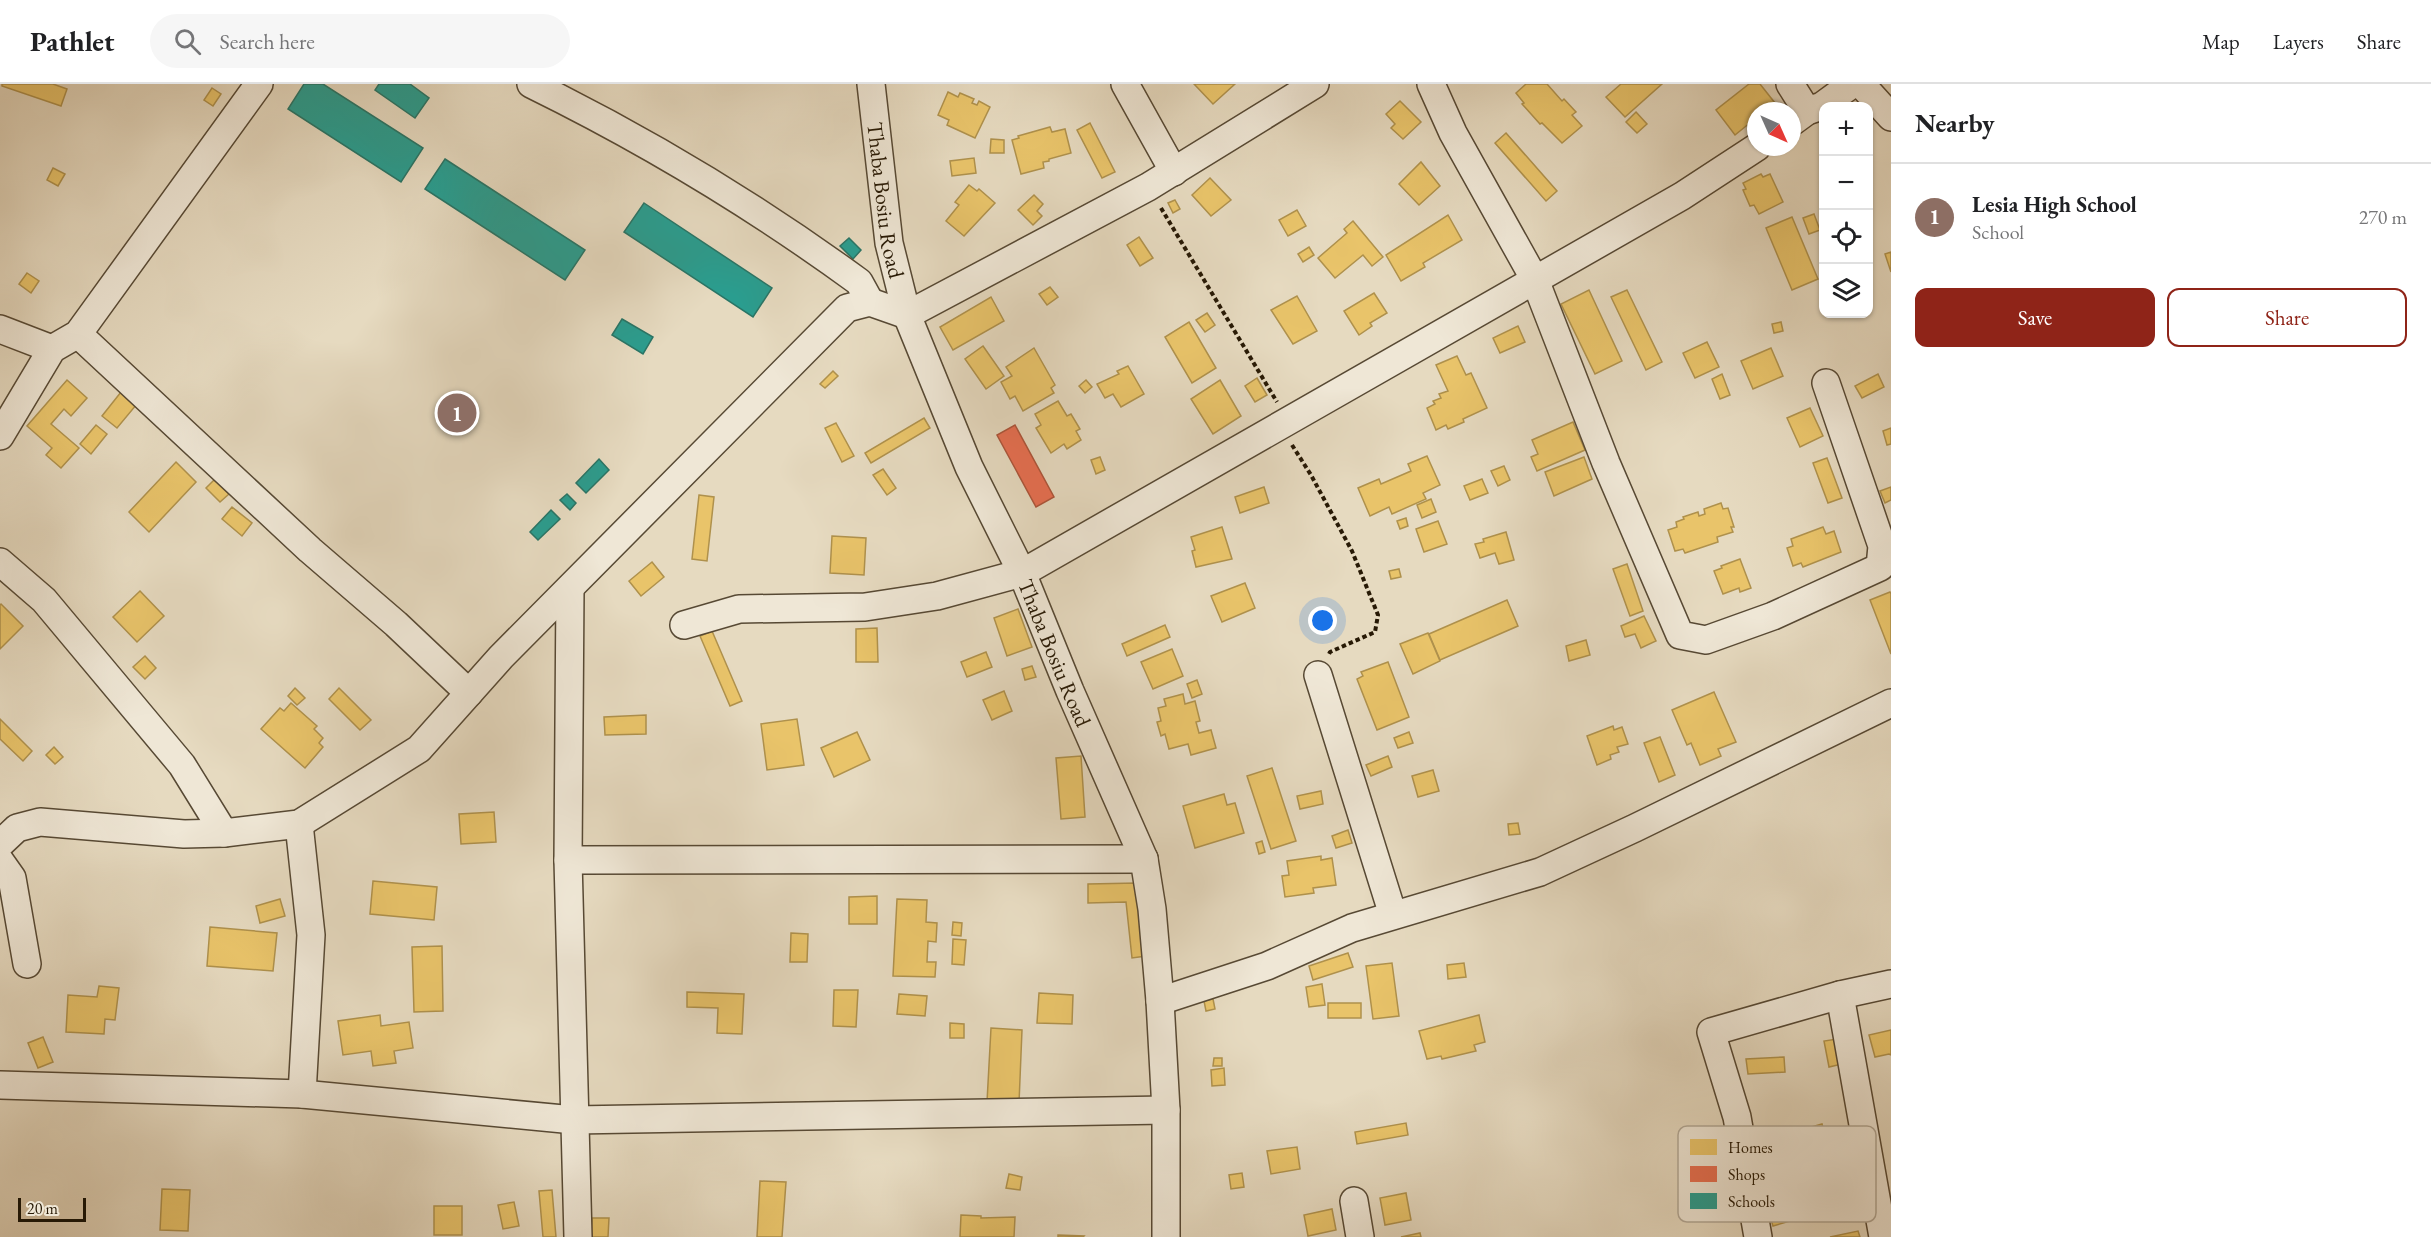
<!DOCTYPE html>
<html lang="en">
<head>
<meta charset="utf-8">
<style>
	:root { --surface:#fff; --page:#f6f6f6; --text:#202124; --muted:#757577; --line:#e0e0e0; --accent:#8f2418 }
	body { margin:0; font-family:"EB Garamond",serif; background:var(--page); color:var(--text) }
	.controls { position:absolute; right:18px; top:18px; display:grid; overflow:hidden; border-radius:12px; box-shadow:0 2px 4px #0004 }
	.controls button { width:54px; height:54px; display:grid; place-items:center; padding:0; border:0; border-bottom:2px solid var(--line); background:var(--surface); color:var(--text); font:30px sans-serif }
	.compass { position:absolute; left:1747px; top:18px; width:54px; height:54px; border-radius:50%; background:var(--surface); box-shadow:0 2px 4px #0004; rotate:135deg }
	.scale { position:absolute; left:18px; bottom:15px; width:68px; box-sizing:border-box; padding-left:6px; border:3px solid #271905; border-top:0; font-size:16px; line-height:21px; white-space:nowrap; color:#271905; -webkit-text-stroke:4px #efe7d6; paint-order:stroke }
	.you { position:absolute; left:1323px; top:537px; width:21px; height:21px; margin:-15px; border:4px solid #fff; border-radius:50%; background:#1a73e8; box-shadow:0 0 0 9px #1a73e833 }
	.badge { display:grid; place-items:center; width:39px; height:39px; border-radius:50%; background:var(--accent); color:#fff; font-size:20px; font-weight:700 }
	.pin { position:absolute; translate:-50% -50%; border:3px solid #fff; box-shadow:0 2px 6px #0006 }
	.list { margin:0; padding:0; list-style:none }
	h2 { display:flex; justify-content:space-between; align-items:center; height:78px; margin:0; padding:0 24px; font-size:26px }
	h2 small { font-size:20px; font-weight:400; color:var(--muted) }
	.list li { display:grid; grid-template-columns:39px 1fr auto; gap:18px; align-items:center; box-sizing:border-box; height:108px; padding:0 24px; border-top:2px solid var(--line) }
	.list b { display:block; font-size:22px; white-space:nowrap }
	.list p { margin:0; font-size:20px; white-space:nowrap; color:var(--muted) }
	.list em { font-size:20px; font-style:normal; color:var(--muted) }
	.actions { display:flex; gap:12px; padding:18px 24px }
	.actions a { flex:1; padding:14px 0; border:2px solid var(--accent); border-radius:12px; text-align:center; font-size:21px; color:var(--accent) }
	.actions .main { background:var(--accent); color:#fff }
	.icon { flex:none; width:33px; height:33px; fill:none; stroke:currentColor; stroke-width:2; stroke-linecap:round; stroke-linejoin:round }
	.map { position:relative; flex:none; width:1891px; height:1153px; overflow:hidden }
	header { display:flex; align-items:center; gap:36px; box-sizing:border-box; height:84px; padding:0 30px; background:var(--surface); border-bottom:2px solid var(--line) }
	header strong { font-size:28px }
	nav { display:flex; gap:33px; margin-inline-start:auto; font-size:21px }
	.search { width:420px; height:54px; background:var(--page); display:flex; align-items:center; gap:15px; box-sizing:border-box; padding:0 21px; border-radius:33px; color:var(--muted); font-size:22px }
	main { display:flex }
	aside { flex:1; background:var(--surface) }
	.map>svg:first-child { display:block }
	.homes { fill:#e9c46a; stroke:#af914c; stroke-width:1.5 }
	.shops { fill:#e76f51; stroke:#ad553a; stroke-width:1.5 }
	.schools { fill:#2a9d8f; stroke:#297566; stroke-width:1.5 }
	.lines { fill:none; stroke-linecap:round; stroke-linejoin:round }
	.minor-casing { stroke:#574934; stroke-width:30 }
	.path { stroke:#271905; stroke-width:4; stroke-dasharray:4.5 3; stroke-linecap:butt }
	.minor { stroke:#efe7d6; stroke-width:27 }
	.labels { text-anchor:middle; stroke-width:6; stroke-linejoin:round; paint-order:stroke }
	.street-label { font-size:22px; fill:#271905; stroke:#efe7d6 }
	.key { fill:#efe7d6; stroke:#b3a997; stroke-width:1.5 }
	.key-label { font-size:16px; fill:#271905 }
</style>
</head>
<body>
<header>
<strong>Pathlet</strong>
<div class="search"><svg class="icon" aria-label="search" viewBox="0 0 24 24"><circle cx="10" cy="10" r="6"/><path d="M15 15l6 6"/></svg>Search here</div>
<nav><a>Map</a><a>Layers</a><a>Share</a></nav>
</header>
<main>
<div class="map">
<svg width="1891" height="1153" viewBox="0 0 1891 1153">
	<rect width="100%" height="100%" fill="#e6dac0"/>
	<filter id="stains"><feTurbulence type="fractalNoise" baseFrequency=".00333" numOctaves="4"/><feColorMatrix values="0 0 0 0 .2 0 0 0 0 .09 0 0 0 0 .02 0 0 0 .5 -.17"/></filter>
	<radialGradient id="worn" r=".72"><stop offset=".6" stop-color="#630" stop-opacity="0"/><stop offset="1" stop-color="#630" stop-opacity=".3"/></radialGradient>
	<!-- homes -->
	<g class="homes">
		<path d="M2 0H53L67 5 61 22 2 2Z"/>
		<path d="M1194 0H1235L1213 20Z"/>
		<path d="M1526 0H1547L1562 17 1564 15 1576 28 1572 31 1582 42 1562 59 1542 39 1540 40 1522 20 1524 19 1516 9Z"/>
		<path d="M1621 0H1662L1625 33 1606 13Z"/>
		<path d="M1749 0H1760L1775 19 1765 27H1756V34L1735 51 1716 26Z"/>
		<path d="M212 4 221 10 213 22 204 16Z"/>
		<path d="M948 8 958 13 960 9 974 15 972 19 977 21 979 17 990 23 975 54 947 41 949 36 938 31Z"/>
		<path d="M1400 17 1421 38 1403 55 1391 44 1395 40 1386 30Z"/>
		<path d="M1636 28 1647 40 1637 49 1626 38Z"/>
		<path d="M1090 39 1115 88 1102 94 1077 46Z"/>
		<path d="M1050 43 1052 48 1065 45 1071 69 1049 75V77L1043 78 1044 84 1021 90 1012 56 1019 54 1018 52Z"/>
		<path d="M1506 49 1557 107 1546 117 1495 59Z"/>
		<path d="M991 55 1004 56V69H990Z"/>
		<path d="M974 74 976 89 952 92 950 77Z"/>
		<path d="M1421 78 1440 102 1419 121 1399 100Z"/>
		<path d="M53 84 65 90 58 102 47 96Z"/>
		<path d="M1761 90 1763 93 1770 90 1783 118 1759 130 1754 121 1750 122 1743 106 1746 105 1743 99Z"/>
		<path d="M1210 94 1231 116 1211 132 1192 111Z"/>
		<path d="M969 101 977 107 979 105 995 119 964 152 946 137 959 121 955 118Z"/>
		<path d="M1034 111 1043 120 1037 127 1042 132 1033 141 1018 126Z"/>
		<path d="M1175 116 1180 125 1173 129 1168 119Z"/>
		<path d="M1297 126 1306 142 1288 152 1279 136Z"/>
		<path d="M1814 130 1820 146 1809 150 1803 134Z"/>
		<path d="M1448 131 1462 156 1423 179 1425 183 1401 197 1386 171Z"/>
		<path d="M1792 133 1818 195 1792 206 1766 144Z"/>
		<path d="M1353 137 1383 173 1372 182 1363 171 1335 194 1318 174 1347 149 1344 145Z"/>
		<path d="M1139 153 1153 174 1140 182 1127 161Z"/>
		<path d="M1309 163 1314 171 1303 178 1298 170Z"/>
		<path d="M1891 168V188L1885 170Z"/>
		<path d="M27 189 39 197 31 209 19 200Z"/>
		<path d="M1050 203 1058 213 1047 221 1039 210Z"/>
		<path d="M1589 206 1622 277 1595 290 1561 220Z"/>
		<path d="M1627 206 1662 278 1646 286 1611 213Z"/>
		<path d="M1374 209 1387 229 1370 239 1372 242 1359 251 1344 227Z"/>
		<path d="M1297 212 1317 247 1293 260 1271 226Z"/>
		<path d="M991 213 1004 237 953 266 940 243Z"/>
		<path d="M1207 229 1215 241 1205 248 1196 236Z"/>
		<path d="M1189 238 1216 284 1192 299 1165 253Z"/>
		<path d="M1781 238 1783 247 1774 249 1772 240Z"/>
		<path d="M1518 242 1525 258 1500 269 1493 254Z"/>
		<path d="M1707 258 1719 283 1695 294 1683 269Z"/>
		<path d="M983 262 1004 292 986 305 965 275Z"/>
		<path d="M1034 264 1055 301 1051 304 1054 309 1023 327 1015 312 1010 315 1001 298 1012 292 1006 283Z"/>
		<path d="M1771 264 1783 292 1753 305 1741 277Z"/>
		<path d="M1457 272 1466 291 1471 289 1487 324 1463 335 1464 338 1448 345 1446 341 1436 346 1427 324 1435 320 1433 317 1441 314 1439 310 1448 307 1436 281Z"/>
		<path d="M1128 282 1144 310 1121 323 1113 310 1105 314 1097 300 1119 290 1117 287Z"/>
		<path d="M833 287 838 292 825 304 820 300Z"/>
		<path d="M1722 290 1730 311 1720 315 1712 295Z"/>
		<path d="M1878 290 1884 303 1862 314 1855 302Z"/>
		<path d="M1257 294 1267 311 1255 318 1245 302Z"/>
		<path d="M67 296 87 314 71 332 64 325 51 340 79 364 61 384 46 371 52 364 27 342Z"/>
		<path d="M1086 296 1092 303 1085 309 1079 302Z"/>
		<path d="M1220 296 1241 332 1213 350 1191 315Z"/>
		<path d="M121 308 137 320 117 344 102 332Z"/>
		<path d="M1058 317 1067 332 1071 330 1080 345 1076 347 1081 356 1067 365 1064 360 1051 369 1036 344 1041 341 1035 330Z"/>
		<path d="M1810 324 1823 352 1800 363 1787 334Z"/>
		<path d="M924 334 930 344 871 379 865 369Z"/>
		<path d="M1573 338 1585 366 1537 387 1531 373 1538 370 1532 356Z"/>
		<path d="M836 339 854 372 842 378 825 344Z"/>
		<path d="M96 341 107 350 91 370 80 360Z"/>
		<path d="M1891 344V360L1887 361 1883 347Z"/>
		<path d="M1427 372 1440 401 1423 409 1426 415 1392 430 1389 423 1370 432 1358 404 1379 395 1381 400 1411 387 1408 380Z"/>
		<path d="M1100 373 1105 386 1096 390 1091 376Z"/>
		<path d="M1584 373 1592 395 1554 412 1545 388Z"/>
		<path d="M1827 374 1842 414 1828 419 1813 379Z"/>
		<path d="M176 378 196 398 149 448 129 428Z"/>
		<path d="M1504 382 1510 396 1498 402 1491 387Z"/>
		<path d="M883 385 896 404 887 411 873 391Z"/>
		<path d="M215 395 229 410 220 418 206 404Z"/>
		<path d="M1482 395 1488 409 1470 416 1464 402Z"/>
		<path d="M1264 403 1269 419 1240 429 1235 413Z"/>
		<path d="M1891 403V416L1885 419 1880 407Z"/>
		<path d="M699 411 714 413 707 477 692 475Z"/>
		<path d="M1431 415 1436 428 1422 434 1417 421Z"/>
		<path d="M1721 419 1723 425 1728 424 1734 443H1731L1733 448 1717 453 1718 458 1685 469 1683 465 1675 467 1668 446 1677 443 1676 438 1684 435 1683 433 1698 428 1699 432 1705 430 1704 425Z"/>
		<path d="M232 423 252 439 242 452 222 435Z"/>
		<path d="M1406 434 1408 442 1400 445 1397 437Z"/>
		<path d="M1438 437 1447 460 1424 468 1416 445Z"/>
		<path d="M1222 443 1232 475 1196 483 1192 467 1195 466 1191 453Z"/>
		<path d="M1823 443 1826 450 1834 447 1841 468 1803 483 1801 479 1793 482 1787 464 1793 462 1791 455Z"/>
		<path d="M1506 448 1514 476 1499 480 1495 469 1480 474 1475 460 1484 458 1483 455Z"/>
		<path d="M832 452 866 454 864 491 830 489Z"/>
		<path d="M1740 475 1751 504 1740 508 1739 504 1723 510 1714 487 1722 484 1721 482Z"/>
		<path d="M652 478 664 493 641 512 629 497Z"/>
		<path d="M1627 480 1643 527 1630 532 1613 485Z"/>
		<path d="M1399 485 1401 493 1391 495 1389 487Z"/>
		<path d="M1245 499 1255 524 1222 538 1211 512Z"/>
		<path d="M140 507 164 532 137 558 113 533Z"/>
		<path d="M1890 508 1891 510V570L1870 516Z"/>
		<path d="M1507 516 1518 542 1440 576 1429 550Z"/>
		<path d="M1 520 23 542 0 565V521Z"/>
		<path d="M1018 525 1032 563 1007 572 994 534Z"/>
		<path d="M1644 532 1656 557 1641 564 1635 550 1625 553 1621 542Z"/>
		<path d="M1165 541 1170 553 1127 572 1122 560Z"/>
		<path d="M877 544 878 578H856V545Z"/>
		<path d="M712 547 742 617 730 622 700 552Z"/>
		<path d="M1428 549 1440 577 1413 590 1400 560Z"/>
		<path d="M1586 556 1590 571 1569 577 1566 562Z"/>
		<path d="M1172 565 1183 592 1153 605 1141 578Z"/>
		<path d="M986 568 992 583 967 593 961 578Z"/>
		<path d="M145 572 156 584 145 595 133 583Z"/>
		<path d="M1388 578 1409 633 1377 646 1357 595 1363 592 1361 588Z"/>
		<path d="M1032 582 1036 593 1025 596 1022 585Z"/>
		<path d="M1197 596 1202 610 1192 614 1187 600Z"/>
		<path d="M295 604 305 614 297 621 288 612Z"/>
		<path d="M339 604 371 636 360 646 329 615Z"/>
		<path d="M1004 607 1012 627 992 636 983 616Z"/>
		<path d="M1714 608 1736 658 1718 665 1721 672 1700 681 1691 659 1687 661 1672 626Z"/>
		<path d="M1183 610 1185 620 1195 617 1200 637 1196 638 1199 649 1211 646 1216 664 1191 671 1188 660 1169 665 1165 650 1161 652 1157 638 1161 637 1158 624 1166 622 1164 615Z"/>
		<path d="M291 619 317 642 314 645 323 654 319 659 323 663 305 684 261 645 280 624 284 627Z"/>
		<path d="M646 631V650L605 651 604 633Z"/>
		<path d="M0 635 32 667 23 677 0 655Z"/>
		<path d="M797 635 804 681 767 686 761 640Z"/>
		<path d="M1613 642 1614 646 1622 643 1628 660 1617 663 1619 668 1610 671 1611 675 1597 681 1587 652Z"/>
		<path d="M857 648 870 676 834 693 821 664Z"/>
		<path d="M1409 648 1413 659 1398 664 1394 654Z"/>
		<path d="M1660 653 1675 691 1659 698 1644 659Z"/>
		<path d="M54 663 63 673 55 680 46 671Z"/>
		<path d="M1081 672 1085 733 1061 735 1056 674Z"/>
		<path d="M1388 672 1392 683 1371 692 1366 681Z"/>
		<path d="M1272 684 1296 757 1271 765 1247 692Z"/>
		<path d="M1433 686 1439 707 1418 713 1412 692Z"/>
		<path d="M1321 707 1323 720 1300 725 1297 712Z"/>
		<path d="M1224 710 1227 721 1235 719 1244 749 1195 764 1183 722Z"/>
		<path d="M494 728 496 758 461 760 459 730Z"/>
		<path d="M1518 739 1520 750 1509 751 1508 740Z"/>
		<path d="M1348 746 1352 759 1336 764 1332 752Z"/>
		<path d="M1262 757 1265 768 1259 770 1256 759Z"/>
		<path d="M1321 772V776L1332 774 1336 801 1313 804 1314 809 1285 813 1282 792 1289 791 1287 777Z"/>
		<path d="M373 797 437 803 434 836 370 830Z"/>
		<path d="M1137 799 1146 872 1132 874 1126 818 1088 819V800Z"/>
		<path d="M877 812V840H849V813Z"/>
		<path d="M280 815 285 832 260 839 256 822Z"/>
		<path d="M897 815 927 816 926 838 937 839 936 858 928 857 927 878H936L935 893 893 892Z"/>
		<path d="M953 838 962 839 961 852 952 851Z"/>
		<path d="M210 843 277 849 273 887 207 882Z"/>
		<path d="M791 849 808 850 807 878H790Z"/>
		<path d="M953 855 966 856 964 881 952 880Z"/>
		<path d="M442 862 443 927 414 928 412 863Z"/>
		<path d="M1348 869 1353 883 1313 896 1309 882Z"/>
		<path d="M1392 879 1399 932 1373 935 1366 882Z"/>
		<path d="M1464 879 1466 893 1448 895 1447 881Z"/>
		<path d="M1322 900 1325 921 1309 923 1306 903Z"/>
		<path d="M99 902 119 904 115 936 105 935 104 950 66 948 68 911 97 913Z"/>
		<path d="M834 906H858L856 943 833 942Z"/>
		<path d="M687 908 744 910 742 950 717 949 718 924 687 923Z"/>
		<path d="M1039 909 1073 911 1072 940 1037 939Z"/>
		<path d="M899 910 927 912 925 932 897 930Z"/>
		<path d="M1213 915 1215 925 1206 927 1204 917Z"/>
		<rect x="1328" y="919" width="33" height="15"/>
		<path d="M380 931 381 942 409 938 413 964 394 967 396 979 373 982 371 967 343 971 338 937Z"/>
		<path d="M1479 931 1485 958 1474 961 1476 967 1442 975 1441 972 1427 975 1419 947Z"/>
		<path d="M950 939 964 940V954H950Z"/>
		<path d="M991 944 1022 946 1019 1019 987 1018Z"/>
		<path d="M1891 946V971L1889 970 1875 973 1869 951Z"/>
		<path d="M43 953 53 978 38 984 28 959Z"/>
		<path d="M1837 955 1842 980 1829 983 1824 957Z"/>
		<path d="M1784 973 1785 988 1748 990 1746 975Z"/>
		<path d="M1214 974H1222V982H1213Z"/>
		<path d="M1224 984 1225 1001 1212 1002 1211 986Z"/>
		<path d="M1406 1039 1408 1051 1357 1060 1355 1048Z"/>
		<path d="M1822 1040 1829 1070 1793 1077 1787 1050Z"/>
		<path d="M1297 1063 1300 1085 1271 1090 1267 1067Z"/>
		<path d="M1242 1089 1244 1103 1231 1105 1229 1091Z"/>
		<path d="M1009 1090 1022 1093 1020 1106 1006 1104Z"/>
		<path d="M760 1097 786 1098 782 1153H757Z"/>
		<path d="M1805 1100 1814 1130 1773 1142 1764 1112Z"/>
		<path d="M162 1105 190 1106 188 1147 160 1146Z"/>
		<path d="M552 1106 556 1153H543L539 1107Z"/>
		<path d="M1406 1109 1411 1136 1385 1141 1380 1114Z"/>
		<path d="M514 1118 519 1142 503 1145 498 1121Z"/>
		<rect x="434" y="1122" width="28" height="29"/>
		<path d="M1332 1125 1336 1146 1308 1152 1304 1131Z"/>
		<path d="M961 1131 981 1132V1134L1015 1133 1014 1153H960Z"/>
		<path d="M592 1134H609L608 1153H591Z"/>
		<path d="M1858 1147 1860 1153H1830Z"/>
		<path d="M1420 1149 1421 1153H1401Z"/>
		<path d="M1058 1151 1084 1152 1083 1153H1058Z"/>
	</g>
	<!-- shops -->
	<path class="shops" d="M1015 341 1054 413 1036 423 997 351Z"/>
	<!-- schools -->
	<g class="schools">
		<path d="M304 0H323L423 64 401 98 288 25Z"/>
		<path d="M379 0H410L429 14 415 34 375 6Z"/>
		<path d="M445 75 585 166 565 196 425 105Z"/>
		<path d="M644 119 772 204 753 233 624 148Z"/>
		<path d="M849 154 861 166 853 175 840 162Z"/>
		<path d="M622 235 653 253 643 270 612 251Z"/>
		<path d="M599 375 609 386 586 409 576 399Z"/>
		<path d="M567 410 576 419 570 426 560 416Z"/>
		<path d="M551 426 560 435 538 456 530 448Z"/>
	</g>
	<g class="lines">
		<defs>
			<g id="minor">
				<path d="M531 0C647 57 755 122 859 198L870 218"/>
				<path id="s1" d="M871 0 889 159 907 231 969 383 1022 489 1070 607 1144 775 1152 825 1160 917 1166 1026V1153"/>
				<path d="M1125 0 1174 88"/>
				<path d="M1431 0 1453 49 1535 196 1606 379 1680 551 1706 556 1773 532 1880 483 1882 462 1826 299"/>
				<path d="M1790 0 1807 27"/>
				<path d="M1861 0 1891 33"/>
				<path d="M1792 38 1807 27 1822 22 1852 0"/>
				<path d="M0 245 52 265"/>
				<path d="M78 250 310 466 396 540 469 609"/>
				<path d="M0 352 52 265 78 250 259 0"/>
				<path d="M0 478 44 516 182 681 224 749"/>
				<path d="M570 504 568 776 578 1153"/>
				<path d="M684 541 739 525 865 523 937 512 1022 489 1682 112 1757 63"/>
				<path d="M1318 591 1393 831"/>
				<path d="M299 740 311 851 302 1010"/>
				<path d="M0 760 17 744 40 738 184 750 224 749 299 740 419 665 501 573 847 224 870 218 907 231 1148 103 1315 0"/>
				<path d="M568 776 1144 775"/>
				<path d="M0 777 12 794 27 880"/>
				<path d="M1840 911 1883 1153"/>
				<path d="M1160 917 1267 882 1352 844 1540 788 1635 744 1891 619"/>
				<path d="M0 1001 302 1010 574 1036 1166 1026"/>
				<path d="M1354 1117 1360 1153"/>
				<path d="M1758 1153 1737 1033 1711 948 1840 911 1891 900"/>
			</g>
		</defs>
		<!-- minor casing -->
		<use href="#minor" class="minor-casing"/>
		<!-- path -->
		<g class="path">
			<path d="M1161 124 1277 318"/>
			<path d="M1292 361 1311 391 1352 467 1378 531 1375 548 1330 568 1328 572"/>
		</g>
		<!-- minor -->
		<use href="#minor" class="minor"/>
	</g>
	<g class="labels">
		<!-- street labels -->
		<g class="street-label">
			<text dy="8" stroke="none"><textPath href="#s1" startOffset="117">Thaba Bosiu Road</textPath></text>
			<text dy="8" stroke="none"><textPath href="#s1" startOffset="603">Thaba Bosiu Road</textPath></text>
		</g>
	</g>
	<!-- legend -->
	<rect x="1678" y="1042" width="198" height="96" rx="9" class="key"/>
	<rect x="1690" y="1055" width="27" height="16" fill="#e9c46a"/>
	<rect x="1690" y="1082" width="27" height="16" fill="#e76f51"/>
	<rect x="1690" y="1109" width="27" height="16" fill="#2a9d8f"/>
	<g class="key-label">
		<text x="1728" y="1069">Homes</text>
		<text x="1728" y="1096">Shops</text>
		<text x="1728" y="1123">Schools</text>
	</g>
	<rect width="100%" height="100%" filter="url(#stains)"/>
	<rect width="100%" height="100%" fill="url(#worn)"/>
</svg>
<div class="controls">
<button>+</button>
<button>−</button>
<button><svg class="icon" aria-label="locate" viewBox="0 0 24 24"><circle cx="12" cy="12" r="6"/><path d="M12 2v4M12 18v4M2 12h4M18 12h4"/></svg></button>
<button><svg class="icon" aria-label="layers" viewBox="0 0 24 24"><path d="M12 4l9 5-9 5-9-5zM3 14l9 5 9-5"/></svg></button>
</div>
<svg class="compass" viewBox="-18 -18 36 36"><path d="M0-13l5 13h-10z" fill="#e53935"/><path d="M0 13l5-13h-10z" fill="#757577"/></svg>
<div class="scale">20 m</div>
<div class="you"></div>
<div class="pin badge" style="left:457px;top:329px;background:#8d6e63">1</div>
</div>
<aside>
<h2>Nearby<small></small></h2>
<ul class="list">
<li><span class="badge" style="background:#8d6e63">1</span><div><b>Lesia High School</b><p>School</p></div><em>270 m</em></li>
</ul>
<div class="actions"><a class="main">Save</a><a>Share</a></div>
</aside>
</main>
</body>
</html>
